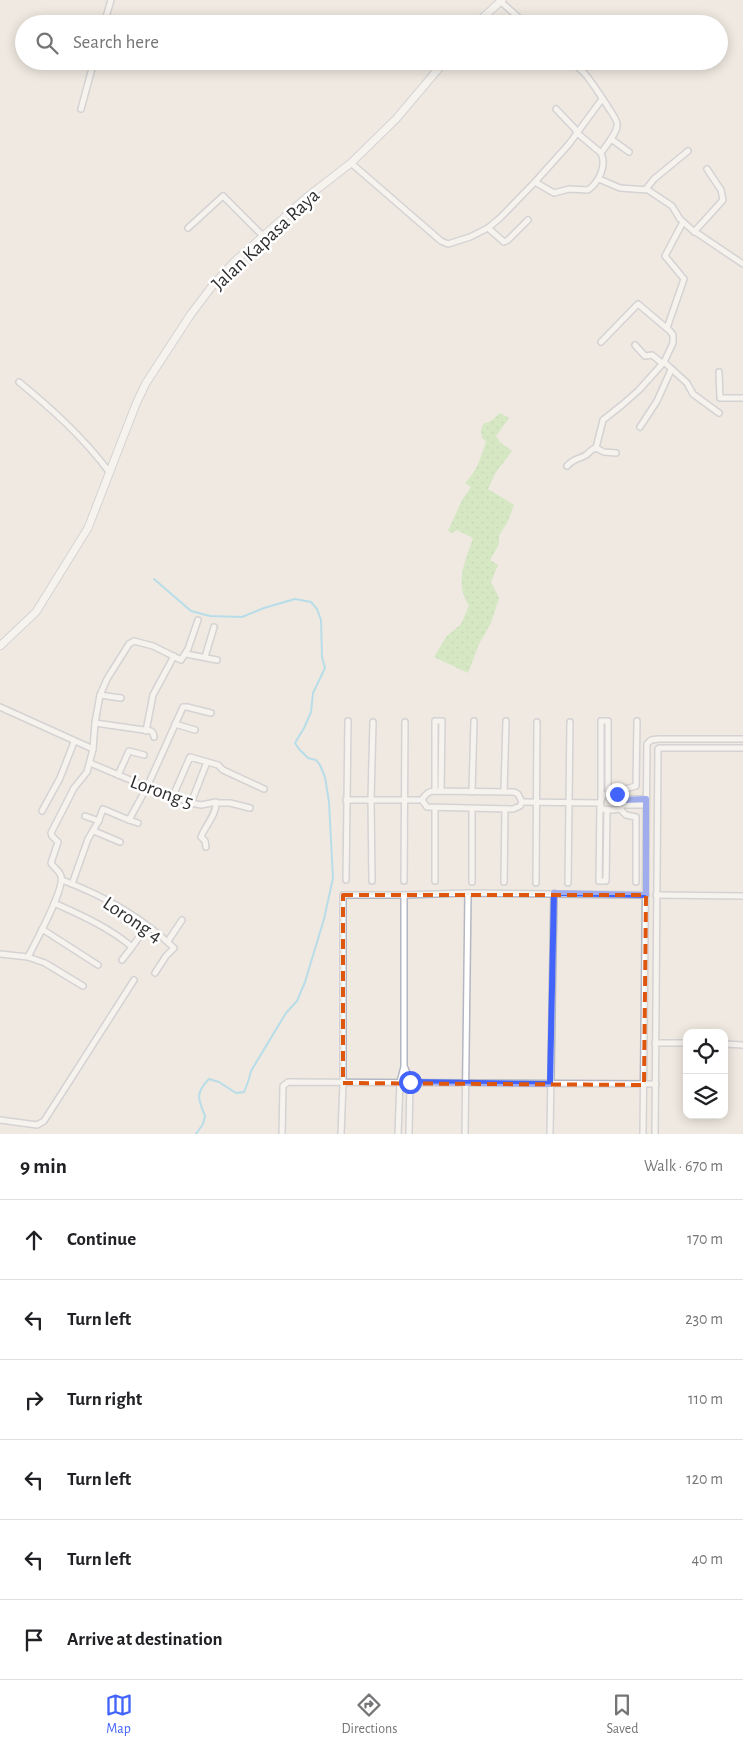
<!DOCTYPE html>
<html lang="en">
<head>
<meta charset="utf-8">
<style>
	:root { --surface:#fff; --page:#f6f6f6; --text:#202124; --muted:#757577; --line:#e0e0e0; --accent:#4264fb }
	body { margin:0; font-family:"Alegreya Sans",sans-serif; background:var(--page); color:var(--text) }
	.controls { position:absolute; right:15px; bottom:15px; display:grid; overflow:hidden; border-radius:10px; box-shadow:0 2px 12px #0003 }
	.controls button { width:45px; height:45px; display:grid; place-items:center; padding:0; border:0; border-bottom:1px solid var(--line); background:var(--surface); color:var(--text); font:25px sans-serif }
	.stop { position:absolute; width:15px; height:15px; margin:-11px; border:4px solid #4264fb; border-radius:50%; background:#fff }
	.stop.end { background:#4264fb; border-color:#fff; box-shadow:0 1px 5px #0008 }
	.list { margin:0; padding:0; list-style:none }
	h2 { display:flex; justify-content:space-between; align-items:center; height:65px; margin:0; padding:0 20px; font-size:21px }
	h2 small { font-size:16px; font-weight:400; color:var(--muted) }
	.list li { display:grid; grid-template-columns:32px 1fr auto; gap:15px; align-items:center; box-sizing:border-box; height:80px; padding:0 20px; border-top:1px solid var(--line) }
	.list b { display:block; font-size:19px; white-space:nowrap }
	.list em { font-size:16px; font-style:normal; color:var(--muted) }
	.icon { flex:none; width:28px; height:28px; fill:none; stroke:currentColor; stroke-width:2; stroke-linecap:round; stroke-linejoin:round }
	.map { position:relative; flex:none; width:743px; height:1134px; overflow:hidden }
	.search { position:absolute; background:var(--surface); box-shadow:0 2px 12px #0003; left:15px; right:15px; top:15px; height:55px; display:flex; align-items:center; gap:12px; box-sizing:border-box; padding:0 18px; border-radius:28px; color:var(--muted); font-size:19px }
	.sheet { height:545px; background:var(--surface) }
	nav { display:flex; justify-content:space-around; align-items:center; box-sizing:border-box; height:70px; border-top:1px solid var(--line); background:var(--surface); font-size:14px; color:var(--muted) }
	nav a { display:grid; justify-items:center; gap:2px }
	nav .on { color:var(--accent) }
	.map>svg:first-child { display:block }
	.garden { fill:url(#garden-dots) }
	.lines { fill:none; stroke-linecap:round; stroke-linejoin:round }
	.stream { stroke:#75cff0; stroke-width:2 }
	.minor-casing { stroke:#b4b7c1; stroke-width:8 }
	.secondary-casing { stroke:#b4b7c1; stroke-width:9 }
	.minor { stroke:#fff; stroke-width:5 }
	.secondary { stroke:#fff; stroke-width:7 }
	.route { stroke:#4264fb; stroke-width:6 }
	.marked { fill:none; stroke:#df570e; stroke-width:4; stroke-dasharray:10 6; stroke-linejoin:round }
	.labels { text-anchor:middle; stroke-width:5; stroke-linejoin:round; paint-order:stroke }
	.street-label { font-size:20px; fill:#2e2e2e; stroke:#fff }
</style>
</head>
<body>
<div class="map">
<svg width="743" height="1134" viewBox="0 0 743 1134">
	<defs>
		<pattern id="garden-dots" width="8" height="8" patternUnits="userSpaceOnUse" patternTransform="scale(1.25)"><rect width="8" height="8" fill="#b6e59e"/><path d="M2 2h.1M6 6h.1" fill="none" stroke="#9dc588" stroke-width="1.8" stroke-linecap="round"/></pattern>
	</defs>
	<rect width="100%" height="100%" fill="#efe9e1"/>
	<!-- garden -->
	<path class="garden" d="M500 413 509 418 496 436 500 442 512 451 496 472 488 489 514 505 508 521 499 536V544L490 560 498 565 491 582 499 598 491 623 479 644 468 673 434 657 446 637 461 624 469 606C454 582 465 563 473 538L457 530 452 533 448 531 462 500 471 487 465 483C476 473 482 456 486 441L482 438 481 430 483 424 491 421Z"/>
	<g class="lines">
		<!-- stream -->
		<path class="stream" d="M154 579 191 611 210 616 242 617 264 608 295 599 311 602 317 609 321 620 322 657 325 668 313 693 311 712 304 728 295 743 299 749 308 758 316 760 320 765 325 777 329 802 333 878 324 919 305 982 297 1001 286 1013 251 1071 248 1082 244 1092 236 1093 219 1082 209 1079C195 1093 198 1099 205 1116L203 1124 196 1134"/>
		<defs>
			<g id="minor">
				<path d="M500 1 526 24"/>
				<path d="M104 24 111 0"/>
				<path d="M81 109 94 61"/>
				<path d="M556 109 577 131"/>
				<path d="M576 132 601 153"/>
				<path d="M611 139 629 152"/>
				<path d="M351 163 441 241 448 244 470 237 488 228 500 218 535 182 569 144 602 99"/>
				<path d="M599 179 620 188 648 190 672 206 680 219 691 229 743 264"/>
				<path d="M535 182 554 193 569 189 588 190C599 182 607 166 601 153 605 147 619 131 617 123 617 119 589 78 585 74 581 69 575 65 570 61"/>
				<path d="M646 189 654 179 688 151"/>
				<path d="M188 228 223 196 263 236"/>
				<path d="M488 228 504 242 508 240 528 220"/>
				<path d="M694 232 723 200 721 190 707 169"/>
				<path d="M667 328 684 279 665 256 683 222"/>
				<path d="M635 345 645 356 652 355 662 363"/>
				<path d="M664 362 687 383 693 394 719 413"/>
				<path d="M719 372 720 398H743"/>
				<path d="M19 382C53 410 83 437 110 473"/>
				<path d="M640 427 657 401 671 370"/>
				<path d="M596 448 603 420 622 405 639 390 664 362 673 343V335L670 331 638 304 601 342"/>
				<path d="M596 448 604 452 616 453"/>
				<path d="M567 466C575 457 578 460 586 455 590 452 591 449 596 448"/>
				<path d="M186 654 217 660"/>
				<path d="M205 657 214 627"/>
				<path d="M100 695 121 698"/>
				<path d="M0 707 93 749"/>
				<path d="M95 723 151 731 153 733 154 737"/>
				<path d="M175 724 195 730"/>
				<path d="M146 731 153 695 174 656"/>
				<path d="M90 763 147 787 191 803 201 805 216 802C217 814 205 826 201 837L205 841 206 847"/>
				<path d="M118 775 129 751 144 755"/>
				<path d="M435 791 514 792 518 794 522 802 520 806 513 809 427 807 422 800C425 795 428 791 435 791Z"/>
				<path d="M435 791V721H442L441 791"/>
				<path d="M472 792 474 721"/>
				<path d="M504 792 506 721"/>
				<path d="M617 793 623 797V805L620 809 612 810 602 809 600 803 603 795Z"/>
				<path d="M621 795 625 789 636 786 637 721"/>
				<path d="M173 796 190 757 218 765 223 770 264 789"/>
				<path d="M601 799V721H608V794"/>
				<path d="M624 799H646"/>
				<path d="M346 800H422"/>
				<path d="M522 802 600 803"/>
				<path d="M191 803 207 762"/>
				<path d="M217 803H230L250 808"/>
				<path d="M623 805H646"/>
				<path d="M600 806 599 881H606L607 810"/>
				<path d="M620 809 626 815 636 817V882"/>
				<path d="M42 811 60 778 74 742"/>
				<path d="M85 816 99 821"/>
				<path d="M129 820 138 823"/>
				<path d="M94 831 120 842"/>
				<path d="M62 880C102 895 142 917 174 948L166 956 155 973"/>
				<path d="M346 880 348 721"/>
				<path d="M372 881 371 800 373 722"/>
				<path d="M404 881 405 722"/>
				<path d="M435 881V808"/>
				<path d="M472 882V809"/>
				<path d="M504 882 505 809"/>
				<path d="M536 883 537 722"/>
				<path d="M568 883 570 722"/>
				<path d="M72 884 88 839 98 822 103 809 129 820 147 787 183 707H187L211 713"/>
				<path d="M656 895 743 896"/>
				<path d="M54 903C81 915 110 928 132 947L122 960"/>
				<path d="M42 929 98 965"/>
				<path d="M168 941 182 920"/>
				<path d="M132 947 147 926"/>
				<path d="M0 954 28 957C35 943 65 889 61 876 59 870 54 868 51 863L58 842 52 836 51 833 74 788 87 772 93 749 95 723 100 695 107 679 129 644 134 641 153 646 181 660 188 649 198 620"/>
				<path d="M28 957 45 963 83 986"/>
				<path d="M655 1043H687"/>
				<path d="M724 1044 743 1045"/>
				<path d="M405 1068 410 1082 409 1134"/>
				<path d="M0 1120 37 1125 44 1121 134 980"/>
				<path d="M282 1134 283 1086 288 1082 656 1084"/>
				<path d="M341 1134 343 1083V895H404L468 893 646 895"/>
				<path d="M398 1134 400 1082 404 1067V895"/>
				<path d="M465 1134 468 893"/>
				<path d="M550 1134 554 893"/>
				<path d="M643 1134 647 744 651 740 658 739H743"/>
				<path d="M655 1134 658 749 659 748H743"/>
			</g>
			<g id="secondary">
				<path d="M476 24 502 0"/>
				<path d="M0 646 36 612 88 528 136 404 146 383 191 314 213 285 234 262 307 197 351 163 396 119 445 61"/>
			</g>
		</defs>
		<!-- minor casing -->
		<use href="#minor" class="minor-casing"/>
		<!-- secondary casing -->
		<use href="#secondary" class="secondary-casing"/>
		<!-- minor -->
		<use href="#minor" class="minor"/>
		<!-- secondary -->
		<use href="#secondary" class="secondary"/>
	</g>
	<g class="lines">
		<!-- route -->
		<path class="route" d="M410 1082 550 1084 554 893 646 895V799L624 800 621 795 617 794"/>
	</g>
	<!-- marked area -->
	<path d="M0 0H743V1134H0ZM343 895H646L644 1085 343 1083Z" fill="#efe9e1" fill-opacity=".55" fill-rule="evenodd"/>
	<path class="marked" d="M343 895H646L644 1085 343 1083Z"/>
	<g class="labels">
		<!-- street labels -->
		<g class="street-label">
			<text transform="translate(265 239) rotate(-43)" y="7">Jalan Kapasa Raya</text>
			<text transform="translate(162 791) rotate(20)" y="7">Lorong 5</text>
			<text transform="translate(133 919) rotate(34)" y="7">Lorong 4</text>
		</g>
	</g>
</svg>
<div class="controls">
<button><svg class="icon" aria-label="locate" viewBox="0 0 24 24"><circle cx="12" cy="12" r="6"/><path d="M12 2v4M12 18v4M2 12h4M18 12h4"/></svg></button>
<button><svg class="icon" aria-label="layers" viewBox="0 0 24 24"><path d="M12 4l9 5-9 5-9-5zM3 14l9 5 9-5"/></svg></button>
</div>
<div class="stop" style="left:410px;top:1082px"></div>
<div class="stop end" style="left:617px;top:794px"></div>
<div class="search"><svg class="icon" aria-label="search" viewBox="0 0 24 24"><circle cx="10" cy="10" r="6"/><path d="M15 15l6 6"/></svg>Search here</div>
</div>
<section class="sheet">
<h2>9 min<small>Walk · 670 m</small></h2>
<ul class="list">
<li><svg class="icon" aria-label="ahead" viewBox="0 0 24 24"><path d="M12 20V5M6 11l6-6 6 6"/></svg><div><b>Continue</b></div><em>170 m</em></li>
<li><svg class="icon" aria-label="left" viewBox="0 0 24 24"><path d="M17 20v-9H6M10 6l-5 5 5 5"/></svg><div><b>Turn left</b></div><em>230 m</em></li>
<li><svg class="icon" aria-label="right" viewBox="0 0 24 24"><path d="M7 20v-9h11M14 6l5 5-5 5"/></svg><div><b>Turn right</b></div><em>110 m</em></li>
<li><svg class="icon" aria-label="left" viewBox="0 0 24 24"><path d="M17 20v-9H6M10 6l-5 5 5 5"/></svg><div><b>Turn left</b></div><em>120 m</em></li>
<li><svg class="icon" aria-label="left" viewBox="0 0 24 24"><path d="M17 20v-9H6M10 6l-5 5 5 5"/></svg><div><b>Turn left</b></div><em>40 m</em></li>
<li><svg class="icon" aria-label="arrive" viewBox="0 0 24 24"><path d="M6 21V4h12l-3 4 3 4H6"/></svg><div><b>Arrive at destination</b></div></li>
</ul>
</section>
<nav>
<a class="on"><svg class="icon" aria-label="map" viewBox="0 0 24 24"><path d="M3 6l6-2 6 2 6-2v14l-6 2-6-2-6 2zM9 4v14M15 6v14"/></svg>Map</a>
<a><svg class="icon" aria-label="directions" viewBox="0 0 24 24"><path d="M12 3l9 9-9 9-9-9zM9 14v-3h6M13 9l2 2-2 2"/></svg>Directions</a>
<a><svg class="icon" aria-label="saved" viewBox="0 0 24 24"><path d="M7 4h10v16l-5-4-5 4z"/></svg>Saved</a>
</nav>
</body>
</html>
